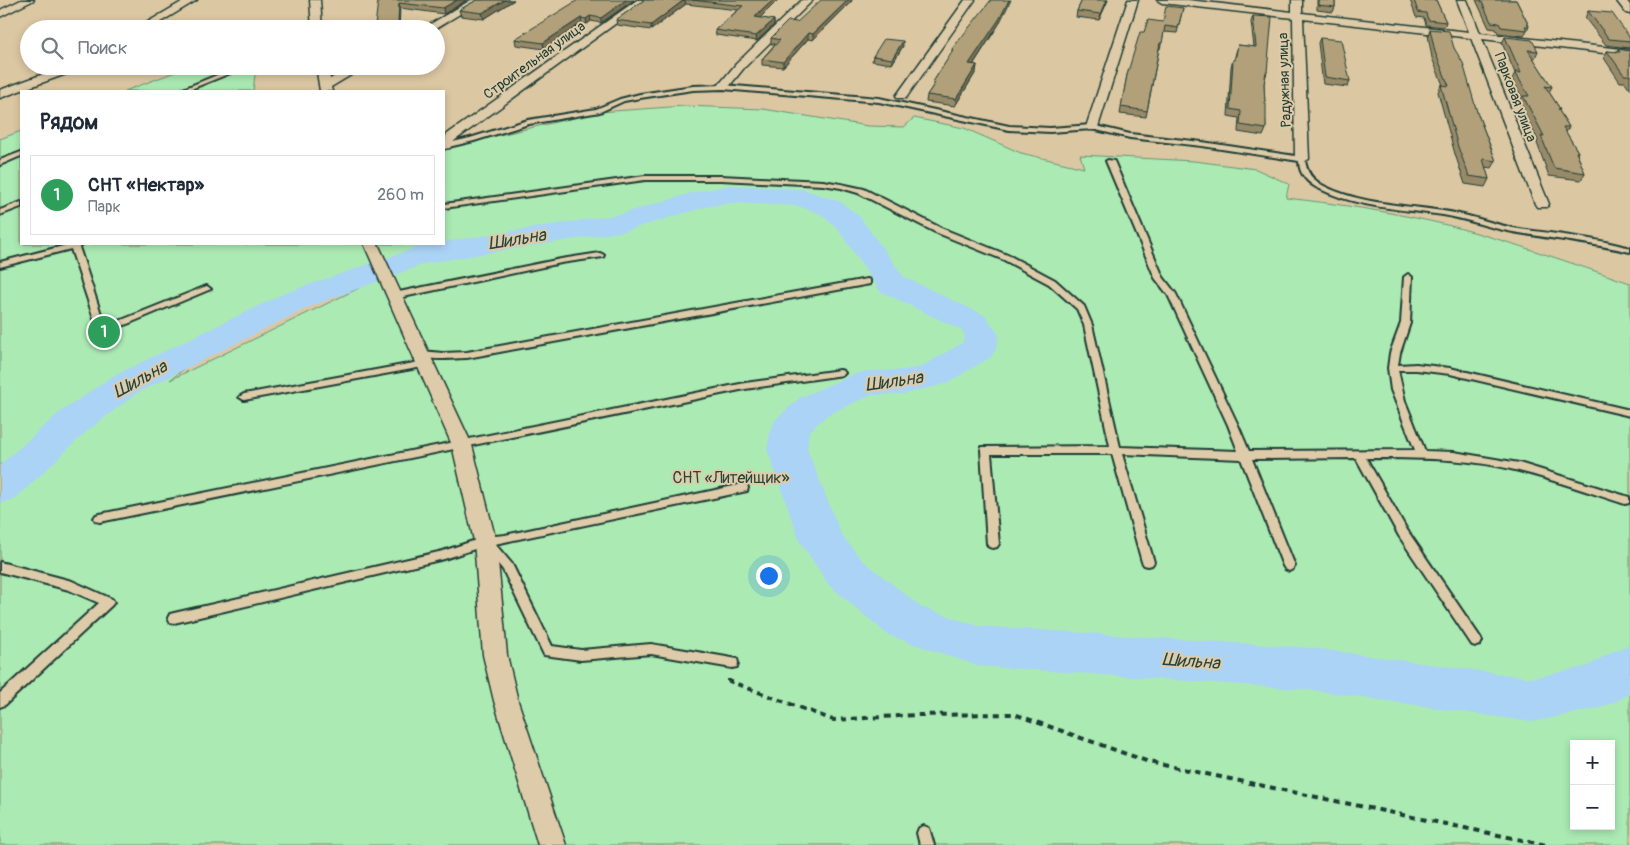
<!DOCTYPE html>
<html lang="ru">
<head>
<meta charset="utf-8">
<style>
	:root { --surface:#fff; --page:#f6f6f7; --text:#1f2937; --muted:#747a83; --line:#e0e1e3; --accent:#b45309 }
	body { margin:0; font-family:Pangolin,sans-serif; background:var(--page); color:var(--text) }
	.controls { position:absolute; right:15px; bottom:15px; display:grid; overflow:hidden; border-radius:0px; box-shadow:0 2px 8px #0003 }
	.controls button { width:45px; height:45px; display:grid; place-items:center; padding:0; border:0; border-bottom:1px solid var(--line); background:var(--surface); color:var(--text); font:25px sans-serif }
	.you { position:absolute; left:768px; top:575px; width:18px; height:18px; margin:-12px; border:4px solid #fff; border-radius:50%; background:#1a73e8; box-shadow:0 0 0 8px #1a73e833 }
	.badge { display:grid; place-items:center; width:32px; height:32px; border-radius:50%; background:var(--accent); color:#fff; font-size:16px; font-weight:700 }
	.pin { position:absolute; translate:-50% -50%; border:2px solid #fff; box-shadow:0 1px 5px #0006 }
	.list { margin:0; padding:0; list-style:none }
	h2 { display:flex; justify-content:space-between; align-items:center; height:65px; margin:0; padding:0 20px; font-size:21px }
	h2 small { font-size:16px; font-weight:400; color:var(--muted) }
	.list li { display:grid; grid-template-columns:32px 1fr auto; gap:15px; align-items:center; box-sizing:border-box; height:80px; margin:0 10px 10px; padding:0 10px; border:1px solid var(--line); border-radius:0px }
	.list b { display:block; font-size:19px; white-space:nowrap }
	.list p { margin:0; font-size:16px; white-space:nowrap; color:var(--muted) }
	.list em { font-size:16px; font-style:normal; color:var(--muted) }
	.icon { flex:none; width:28px; height:28px; fill:none; stroke:currentColor; stroke-width:2; stroke-linecap:round; stroke-linejoin:round }
	.map { position:relative; flex:none; width:1630px; height:845px; overflow:hidden }
	.search { position:absolute; background:var(--surface); box-shadow:0 2px 8px #0003; left:20px; top:20px; width:425px; height:55px; display:flex; align-items:center; gap:12px; box-sizing:border-box; padding:0 18px; border-radius:28px; color:var(--muted); font-size:19px }
	.panel { position:absolute; background:var(--surface); box-shadow:0 2px 8px #0003; left:20px; top:90px; width:425px; height:155px; border-radius:0px }
	.map>svg:first-child { display:block }
	.green { fill:#abeab3; stroke:#659474; fill-rule:evenodd }
	.lines { fill:none; stroke-linecap:round; stroke-linejoin:round }
	.river { fill:#abd3f6; fill-rule:evenodd }
	.service-casing { stroke:#1f3d34; stroke-width:4 }
	.minor-casing { stroke:#1f3d34; stroke-width:3 }
	.path { stroke:#1f3d34; stroke-width:4; stroke-dasharray:6 5; stroke-linecap:butt }
	.service { fill:#decba9; fill-rule:evenodd }
	.minor { fill:#decba9; fill-rule:evenodd }
	.wall { fill:#988a69; stroke:#1f3d34 }
	.shaded-wall { fill:#7c7055; stroke:#1f3d34 }
	.building { fill:#b1a07a; stroke:#1f3d34 }
	.labels { text-anchor:middle; stroke-width:4; stroke-linejoin:round; paint-order:stroke }
	.far-street-label { font-size:14px; fill:#1f3d34; stroke:#decba9 }
	.park-label { font-size:16px; fill:#26463a; stroke:#decba9 }
	.water-label { font-size:18px; font-style:italic; fill:#26443e; stroke:#decba9 }
</style>
</head>
<body>
<div class="map">
<svg width="1630" height="845" viewBox="0 0 1630 845">
	<rect width="100%" height="100%" fill="#dcc7a3"/>
	<filter id="ink" filterUnits="userSpaceOnUse"><feTurbulence type="fractalNoise" baseFrequency=".02" numOctaves="2"/><feDisplacementMap in="SourceGraphic" scale="10" xChannelSelector="R" yChannelSelector="G"/><feConvolveMatrix kernelMatrix="1 2 1 2 8 2 1 2 1" color-interpolation-filters="sRGB"/></filter>
	<g filter="url(#ink)">
		<!-- green -->
		<g class="green">
			<path d="M191 66H256L253 91H125Z"/>
			<path d="M685 106 763 109 868 126 904 127 914 118 964 128 1021 153 1084 168 1080 155 1194 161 1256 169 1289 184 1286 198C1341 204 1398 213 1451 226 1512 242 1571 263 1630 283V845H0V139L21 131V244H444V148L599 112ZM360 287 359 288 170 380 203 354 297 303ZM1574 744H1611V826H1574Z"/>
		</g>
		<g class="lines">
			<!-- river -->
			<path class="river" d="M731 185 802 189 841 202 859 216 904 277 986 316 999 335 996 349 991 357 945 384 904 394 871 395 827 415 809 432 807 449 841 534 861 559 921 607 978 626 1312 648 1532 678 1588 666 1613 651 1630 645V693L1617 701 1599 708 1532 722 1312 690 978 666 888 635 829 585 800 542 767 449 771 428 776 419 801 397 852 375 865 371 904 370 921 367 962 343 965 335 961 330 880 291 837 228 821 214 798 206 731 203 705 207 625 231 427 263 309 307 137 393 87 431 15 499 0 503V465L59 413 111 377 285 293 421 246 444 244V242L621 214 691 193Z"/>
			<defs>
				<g id="service">
					<path d="M239 66H248L186 91H178Z"/>
					<path d="M723 85 879 98 1009 126 1050 128 1092 125 1130 134 1202 142 1302 157 1305 159C1306 172 1312 180 1324 186 1360 204 1404 205 1443 211 1467 214 1490 223 1513 228 1552 234 1592 237 1630 248V252C1591 243 1553 239 1513 232 1490 228 1467 219 1443 215 1402 209 1358 208 1320 189 1308 184 1299 174 1299 161L1202 146 1130 138 1092 129 1050 132 1009 130 879 102 723 89 693 90 640 98 624 101 600 112 529 124 474 141 444 148V144L470 138 528 120 596 109 620 99 640 94 693 86Z"/>
					<path d="M21 152V156L0 165V160Z"/>
					<path d="M1108 160 1114 161 1163 277 1176 294 1238 425 1249 451 1415 450 1391 390 1388 368 1390 353 1401 323 1404 277 1408 274 1412 277 1410 323 1400 353 1398 365 1416 364 1450 368 1630 410V416L1450 374 1416 370H1398L1405 401 1425 451 1454 452 1519 463 1629 497V503L1625 504C1590 493 1555 480 1519 471 1469 458 1418 458 1366 458L1407 530 1480 637 1482 641 1480 645 1476 646 1472 645 1399 536 1356 458 1252 459 1295 566 1293 569 1289 571 1285 569 1283 566 1241 459 1122 454 1154 562 1152 565 1148 566 1144 565 1142 562 1112 454H991L999 544 997 547 993 548 989 547 987 544 981 450 982 447 1110 446 1084 325 1077 309 1049 284 1004 260 935 232 858 193 841 188 823 185 721 180H645L444 208V204L645 176H721L823 181 841 184 864 189 941 228 1010 256 1055 280 1084 306 1092 325 1120 447 1238 451 1228 425 1168 295 1155 278 1106 161Z"/>
					<path d="M21 202V207L0 215V210Z"/>
					<path d="M71 244H83L79 247 104 323 119 321 204 287 207 286 211 289 125 325 109 329 97 327 96 325 71 249 0 267V262Z"/>
					<path d="M600 253 604 255 603 257 561 263 394 299 390 296 394 293 561 259Z"/>
					<path d="M867 279 870 280V284L467 358C454 358 426 362 416 354L421 351 443 353 467 352Z"/>
					<path d="M425 361 428 362 430 364 428 366 244 400 239 397 244 394Z"/>
					<path d="M840 370 843 371 845 373 843 375 745 389 100 522 96 521 94 518 96 515 100 514 745 383Z"/>
					<path d="M743 484 747 485 748 488 747 491 495 544 512 564 552 646 581 650 651 644 732 658 737 659 738 663 737 667 732 668 651 654 581 660 544 655 503 570 484 546 444 559 174 623 170 622 168 618 170 614 174 613 443 551 485 537 505 535Z"/>
					<path d="M0 562 72 581 112 599 114 602 112 605 5 705 0 707V693L99 603 69 590 0 572Z"/>
					<path d="M924 826 929 828 934 845H920L917 833 919 828Z"/>
				</g>
				<g id="minor">
					<path d="M21 0H34L0 17V10Z"/>
					<path d="M185 0H197L149 29H136Z"/>
					<path d="M310 0H320L322 29H312Z"/>
					<path d="M471 0H483L435 29H422Z"/>
					<path d="M637 0H648L454 141 450 148 444 149 446 135Z"/>
					<path d="M802 0H813L744 68 727 89H719L717 87 736 64Z"/>
					<path d="M965 0H975L906 98H898L896 96Z"/>
					<path d="M1128 0H1138L1098 127 1096 130H1088L1086 127Z"/>
					<path d="M1157 0H1188L1292 12V0H1302V13L1469 32 1457 0H1467L1480 33 1630 50V56L1482 39 1549 204 1547 207H1537L1535 204 1471 38 1303 19 1309 159 1302 163 1295 159 1293 18 1162 3Z"/>
					<path d="M1616 0H1626L1630 5V14L1626 13Z"/>
					<path d="M65 66H79L69 73 0 98V90Z"/>
					<path d="M316 66H328L330 79 352 66H366L331 87 332 91H320Z"/>
					<path d="M364 244H378L472 445 496 541 507 655 518 701 566 845H538L494 701 483 655 474 541 452 445Z"/>
				</g>
			</defs>
			<!-- service casing -->
			<use href="#service" class="service-casing"/>
			<!-- minor casing -->
			<use href="#minor" class="minor-casing"/>
			<!-- path -->
			<path class="path" d="M729 679V681L833 720 915 715 1014 714 1149 762 1546 845"/>
			<!-- service -->
			<use href="#service" class="service"/>
			<!-- minor -->
			<use href="#minor" class="minor"/>
		</g>
		<!-- wall -->
		<g class="wall">
			<path d="M379 0H467L444 14 400 8Z"/>
			<path d="M477 0H514L484 19 461 16 459 10Z"/>
			<path d="M634 0 601 23 591 21 587 24 582 23 544 49 516 45 515 39Z"/>
			<path d="M644 0H778L760 18 774 20V25L757 41 716 35 715 30 738 10 686 4 651 30 617 25 616 20Z"/>
			<path d="M1082 0H1108L1099 20 1076 17 1077 11Z"/>
			<path d="M1317 0H1335V7L1333 12 1317 10Z"/>
			<path d="M1410 0H1436L1446 22 1444 27 1426 25 1424 18 1416 17Z"/>
			<path d="M1476 0H1516L1529 26 1524 36 1498 33 1496 29 1489 28Z"/>
			<path d="M852 1 813 40 808 39 783 67 762 65V59L775 44H771V38Z"/>
			<path d="M1183 8 1177 33 1164 32 1160 49H1159L1146 117 1120 114 1127 75 1144 32 1163 22Z"/>
			<path d="M1588 11 1630 41V45L1629 48 1606 45 1585 18Z"/>
			<path d="M1253 16 1267 72 1265 79 1264 84 1266 129 1263 136 1238 132 1239 118 1228 116 1231 67 1233 60H1234L1238 45 1254 47 1251 22Z"/>
			<path d="M999 24 973 65H977L976 72 955 106 926 102 927 95 933 86V82L952 53V49Z"/>
			<path d="M1430 29 1454 48 1477 112 1496 161 1492 168 1485 167 1489 179 1485 187 1465 184 1455 154 1438 92 1441 85H1443L1432 58 1428 35Z"/>
			<path d="M1505 37 1538 51 1535 58H1533L1552 87 1549 92 1560 109 1559 111 1569 127 1566 132 1578 152 1577 154 1585 173 1581 180 1549 176 1537 143 1538 140 1519 103 1522 97 1512 79 1515 73 1502 43Z"/>
			<path d="M1320 38 1350 81 1348 87 1323 84 1318 43Z"/>
			<path d="M903 46 892 64 872 61 873 56Z"/>
			<path d="M1618 49 1630 51V89L1625 82H1620L1604 58 1607 51 1616 52Z"/>
		</g>
		<!-- shaded-wall -->
		<g class="shaded-wall">
			<path d="M457 0H467L444 14 443 8Z"/>
			<path d="M505 0H514L484 19 482 13Z"/>
			<path d="M626 0H634L601 23V18Z"/>
			<path d="M684 0H685L686 4 651 30V25Z"/>
			<path d="M773 0H778L755 23V17Z"/>
			<path d="M848 0H852V1L813 40V34Z"/>
			<path d="M1009 0H1011L999 24 969 71V64Z"/>
			<path d="M1107 0H1108L1099 20 1101 14Z"/>
			<path d="M399 3 400 8 399 29H376L375 26Z"/>
			<path d="M590 16 591 21 587 24 586 19Z"/>
			<path d="M581 18 582 23 544 49 543 43Z"/>
			<path d="M774 20V25L757 41 756 36Z"/>
			<path d="M808 33V39L783 67V62Z"/>
			<path d="M903 41V46L892 64V59Z"/>
			<path d="M977 65 976 72 955 106 956 99Z"/>
		</g>
		<!-- building -->
		<g class="building">
			<path d="M379 0H457L443 8 399 3 398 24 375 26 378 1Z"/>
			<path d="M477 0H505L482 13 459 10Z"/>
			<path d="M578 0H626L601 18 590 16 586 19 581 18 543 43 515 39Z"/>
			<path d="M644 0H684L651 25 616 20Z"/>
			<path d="M692 0H773L755 17 774 20 756 36 715 30 743 6Z"/>
			<path d="M821 0H848L813 34 808 33 783 62 762 59 780 40 771 38 788 21 797 22Z"/>
			<path d="M991 0H1009L1000 18 969 64 977 65 956 99 927 95 935 83 933 82 954 49H952Z"/>
			<path d="M1082 0H1107L1101 14 1077 11Z"/>
			<path d="M1318 0H1335V7L1318 5Z"/>
			<path d="M1414 0H1436L1446 22 1428 20 1426 13 1418 12Z"/>
			<path d="M1481 0H1516L1529 26H1525L1527 30 1501 27 1499 23 1491 22Z"/>
			<path d="M1166 6 1183 8 1178 28 1165 26 1162 43H1160L1147 111 1121 107 1127 75 1140 32H1144L1148 20 1163 22Z"/>
			<path d="M1588 11 1612 13 1630 38V41L1609 39Z"/>
			<path d="M1253 16 1272 17 1267 72H1266L1264 84 1265 104H1266V129L1240 125 1241 111 1230 109 1233 60H1235L1238 45 1256 47Z"/>
			<path d="M1430 29 1449 31 1454 48 1463 63 1477 112 1496 161 1483 159 1489 179 1469 176 1458 147 1441 85 1449 86 1435 52Z"/>
			<path d="M1505 37 1532 40 1538 51 1528 50 1552 87 1545 86 1560 109H1558L1569 127H1563L1578 152H1576L1585 173 1554 168 1541 136H1544L1523 96H1529L1515 72 1521 73Z"/>
			<path d="M1320 38 1341 40 1350 81 1325 77Z"/>
			<path d="M884 39 903 41 892 59 873 56Z"/>
			<path d="M1618 49 1630 51V76L1629 75H1624L1607 51 1620 52Z"/>
		</g>
	</g>
	<g class="labels">
		<!-- far-street labels -->
		<g class="far-street-label">
			<text transform="translate(534 60) rotate(-36)" y="5">Строительная улица</text>
			<text transform="translate(1284 80) rotate(-92)" y="5">Радужная улица</text>
			<text transform="translate(1516 97) rotate(69)" y="5">Парковая улица</text>
		</g>
		<!-- park labels -->
		<g class="park-label">
			<text x="731" y="483">СНТ «Литейщик»</text>
		</g>
		<!-- water labels -->
		<g class="water-label">
			<text transform="translate(517 239) rotate(-9)" y="6">Шильна</text>
			<text transform="translate(140 379) rotate(-29)" y="6">Шильна</text>
			<text transform="translate(894 381) rotate(-8)" y="6">Шильна</text>
			<text transform="translate(1191 661) rotate(4)" y="6">Шильна</text>
		</g>
	</g>
</svg>
<div class="controls">
<button>+</button>
<button>−</button>
</div>
<div class="you"></div>
<div class="pin badge" style="left:104px;top:332px;background:#2e9e5b">1</div>
<div class="search"><svg class="icon" aria-label="search" viewBox="0 0 24 24"><circle cx="10" cy="10" r="6"/><path d="M15 15l6 6"/></svg>Поиск</div>
<section class="panel">
<h2>Рядом<small></small></h2>
<ul class="list">
<li><span class="badge" style="background:#2e9e5b">1</span><div><b>СНТ «Нектар»</b><p>Парк</p></div><em>260 m</em></li>
</ul>
</section>
</div>
</body>
</html>
